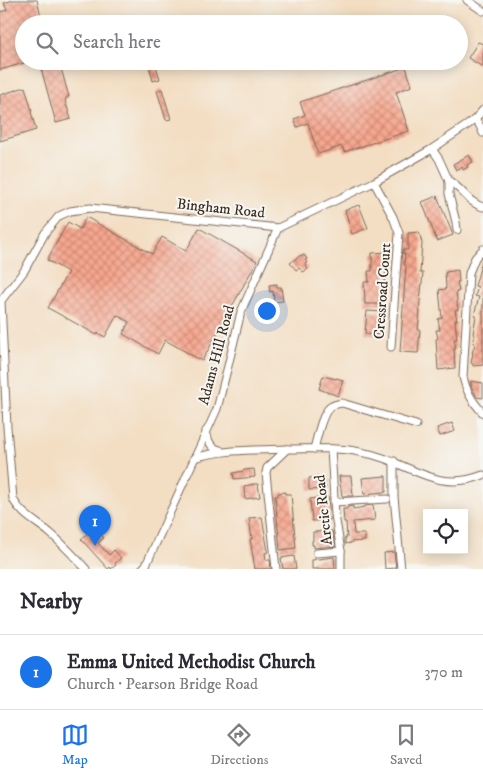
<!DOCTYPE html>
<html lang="en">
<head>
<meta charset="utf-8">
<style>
	:root { --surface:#fff; --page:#f2f2f3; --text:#2b2b33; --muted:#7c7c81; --line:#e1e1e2; --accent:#1a73e8 }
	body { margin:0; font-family:"IM FELL DW Pica",serif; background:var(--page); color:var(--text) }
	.controls { position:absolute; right:15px; bottom:15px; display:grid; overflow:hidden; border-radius:0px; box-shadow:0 2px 12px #0003 }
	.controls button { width:45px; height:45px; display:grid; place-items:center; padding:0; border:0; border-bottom:1px solid var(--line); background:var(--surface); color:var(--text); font:25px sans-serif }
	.you { position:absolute; left:266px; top:310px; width:18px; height:18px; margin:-12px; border:4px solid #fff; border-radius:50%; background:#1a73e8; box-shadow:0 0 0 8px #1a73e833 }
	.badge { display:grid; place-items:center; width:32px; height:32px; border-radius:50%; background:var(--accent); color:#fff; font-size:16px; font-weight:700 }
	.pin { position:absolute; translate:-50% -41px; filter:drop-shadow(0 1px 2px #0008) }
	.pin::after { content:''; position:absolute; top:26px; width:18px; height:15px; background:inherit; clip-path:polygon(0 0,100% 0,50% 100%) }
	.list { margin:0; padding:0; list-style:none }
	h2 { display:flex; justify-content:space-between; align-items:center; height:65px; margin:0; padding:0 20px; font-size:21px }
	h2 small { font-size:16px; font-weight:400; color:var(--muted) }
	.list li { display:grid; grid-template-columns:32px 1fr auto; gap:15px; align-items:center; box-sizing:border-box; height:75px; padding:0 20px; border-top:1px solid var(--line) }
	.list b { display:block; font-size:19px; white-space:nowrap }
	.list p { margin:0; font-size:16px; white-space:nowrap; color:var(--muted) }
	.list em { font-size:16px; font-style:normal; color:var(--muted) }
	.icon { flex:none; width:28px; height:28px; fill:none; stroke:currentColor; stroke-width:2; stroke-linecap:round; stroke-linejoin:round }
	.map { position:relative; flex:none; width:483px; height:569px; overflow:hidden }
	.search { position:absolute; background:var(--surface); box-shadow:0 2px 12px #0003; left:15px; right:15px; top:15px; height:55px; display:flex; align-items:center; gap:12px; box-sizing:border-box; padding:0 18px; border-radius:28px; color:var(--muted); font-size:19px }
	.sheet { height:140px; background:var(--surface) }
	nav { display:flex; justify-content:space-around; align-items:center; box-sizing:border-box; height:70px; border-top:1px solid var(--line); background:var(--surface); font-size:14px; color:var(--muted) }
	nav a { display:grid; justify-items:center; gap:2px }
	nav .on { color:var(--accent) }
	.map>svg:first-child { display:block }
	.building { fill:url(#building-cross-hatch) }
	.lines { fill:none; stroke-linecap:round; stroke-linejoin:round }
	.minor-casing { stroke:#7b6958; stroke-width:9 }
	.minor { stroke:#fff; stroke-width:7 }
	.labels { text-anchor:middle; stroke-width:4; stroke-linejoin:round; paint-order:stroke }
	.street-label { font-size:15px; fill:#3b2a1e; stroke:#f6f6f2 }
</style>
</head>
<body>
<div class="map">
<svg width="483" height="569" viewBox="0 0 483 569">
	<defs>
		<pattern id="building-cross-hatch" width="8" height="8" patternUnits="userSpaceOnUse" patternTransform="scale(1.25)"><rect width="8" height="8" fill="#f7a78f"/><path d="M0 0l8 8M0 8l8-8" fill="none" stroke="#c98874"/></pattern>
	</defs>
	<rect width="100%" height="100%" fill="#f6f6f2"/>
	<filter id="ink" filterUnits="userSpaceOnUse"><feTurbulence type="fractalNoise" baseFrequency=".02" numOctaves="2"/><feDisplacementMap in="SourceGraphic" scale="10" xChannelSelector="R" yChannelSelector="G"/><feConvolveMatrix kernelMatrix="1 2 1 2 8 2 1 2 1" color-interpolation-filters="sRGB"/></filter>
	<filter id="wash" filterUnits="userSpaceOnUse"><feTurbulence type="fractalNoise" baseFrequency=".0096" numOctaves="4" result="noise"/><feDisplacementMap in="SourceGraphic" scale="20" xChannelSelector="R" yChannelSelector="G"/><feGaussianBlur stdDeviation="1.12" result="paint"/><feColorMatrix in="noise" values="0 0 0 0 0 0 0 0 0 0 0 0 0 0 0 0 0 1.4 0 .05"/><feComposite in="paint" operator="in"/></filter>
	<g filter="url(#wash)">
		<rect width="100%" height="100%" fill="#f3dec3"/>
		<g id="blocks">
			<!-- building -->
			<g class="building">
				<path d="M13 0H37L43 24H24V63L0 70V12L7 10 4 3Z"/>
				<path d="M478 42 483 44V67L468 58Z"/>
				<path d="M39 61H59L69 97H67L65 101 71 119 56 123Z"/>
				<path d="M148 61H169V62L156 66 160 79 153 81Z"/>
				<path d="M406 67 412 86 396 92 409 131 344 152 342 146 318 154 308 123 297 127 294 119 305 115 300 102Z"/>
				<path d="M25 87 32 111 31 112 36 130 0 141V95Z"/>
				<path d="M162 89 171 119 166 120 157 91Z"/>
				<path d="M469 155 473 162 467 165 468 167 463 170 462 167 456 170 453 164Z"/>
				<path d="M437 196 453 235 437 241 422 202Z"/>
				<path d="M359 205 368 228 352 234 345 210Z"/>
				<path d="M86 217 152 254 162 237 186 251 199 228 257 261 202 361 165 340 158 354 123 334 129 322 117 315 105 337 98 333 97 335 48 308 68 272 47 260 68 222 80 229Z"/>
				<path d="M419 232 422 243 420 273H423L419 311H420L418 330H420L418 353 400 352 406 265H404L405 254H403V250H408V233Z"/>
				<path d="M388 252V265H386V274H385L384 304H365L364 282H369L368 271H372V253Z"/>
				<path d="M301 255 302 256 304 255 307 259 305 260 307 262 305 264 308 269 303 272 299 268 296 270 290 263Z"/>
				<path d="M482 261H483V365L473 366V364L471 363 473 353H472L475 344 473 343 475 335 473 334 476 316 474 315 479 297 475 296 478 287 475 286Z"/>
				<path d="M458 270 459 282H457L459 291 456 292 458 310H455L457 320H455L457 339H454L456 349H454L455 368 438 370 436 339 438 338 436 330H440L438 319 442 318 439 290 446 289 445 273H446V272Z"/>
				<path d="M277 284V287H281L283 301 274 302 273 291 270 292 269 285Z"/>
				<path d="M367 311 383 312 381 335 365 334Z"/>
				<path d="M323 376 336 379V378L343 380 338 396 319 389Z"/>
				<path d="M471 381 483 383V398L477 397 471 386Z"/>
				<path d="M452 423 455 431 440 436 437 428Z"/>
				<path d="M254 469 255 477 234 479 233 473 244 471V470Z"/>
				<path d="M324 476 326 489 309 490V478Z"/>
				<path d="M339 476H351L353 496H342Z"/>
				<path d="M386 476V492L364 494 362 478Z"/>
				<path d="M255 484H258L260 497 245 499 244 486Z"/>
				<path d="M285 492V494H291L296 548 280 550 275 496H278V493Z"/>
				<path d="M328 497 330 520 312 521 310 499Z"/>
				<path d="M373 505 375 520 353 522 354 534H365V541L351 542V543L345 544V538H347L346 522H344L343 509H347V507L353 506V509L365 507V506Z"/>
				<path d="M262 517 268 552 265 553 266 560H270L271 569H255L250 539H252L249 518Z"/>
				<path d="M93 531 96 534 99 532 104 538 98 543 109 555 114 550 121 558 115 563 116 565 111 569 110 567 108 569 81 539 89 532 90 533Z"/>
				<path d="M332 531 335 546 314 548V545H312V541H313V532Z"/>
				<path d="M394 552 396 568 385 569 384 553Z"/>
				<path d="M294 556 296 569H283L281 558Z"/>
				<path d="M334 557 335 569H312V560Z"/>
			</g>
		</g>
	</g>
	<g filter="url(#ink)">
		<use href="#blocks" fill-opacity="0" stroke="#7b6958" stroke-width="1"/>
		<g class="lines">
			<defs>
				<g id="minor">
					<path d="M467 0 483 11"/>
					<path d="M475 119 480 126 483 133"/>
					<path d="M432 149 439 159 449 181V194L456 222 457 230"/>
					<path d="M449 181C462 188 468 203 483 207"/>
					<path d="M374 182 393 217 399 233 391 347"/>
					<path d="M483 249 475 258 469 273 463 377C467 393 472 401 483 413"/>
					<path d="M1 301 7 427 13 499C21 515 37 522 50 533 63 544 75 557 86 569"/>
					<path d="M0 302 24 271 45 233 59 216 70 211 90 208 278 228 374 182 432 149 469 124 475 119 483 110"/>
					<path d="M206 431C208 440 210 448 220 450"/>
					<path d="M314 449C317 438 322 413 330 407 334 404 338 404 342 403L416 425"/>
					<path d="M331 449 335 515 341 551V569"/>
					<path d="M194 458C225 449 256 450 288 449 312 449 336 447 360 452 407 459 433 495 483 475"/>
					<path d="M394 461V497L401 569"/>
					<path d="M334 502 387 499"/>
					<path d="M317 553 341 551"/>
					<path d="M142 569 146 565 217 409 228 366 241 312 278 228"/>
					<path d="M276 569 266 473 267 468 287 449"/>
				</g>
			</defs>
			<!-- minor casing -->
			<use href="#minor" class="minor-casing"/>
			<!-- minor -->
			<use href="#minor" class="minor"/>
		</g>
	</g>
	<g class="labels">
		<!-- street labels -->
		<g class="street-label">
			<text transform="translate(221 208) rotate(6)" y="5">Bingham Road</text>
			<text transform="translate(382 291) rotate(-86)" y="5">Cressroad Court</text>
			<text transform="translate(216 355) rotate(-75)" y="5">Adams Hill Road</text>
			<text transform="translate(323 510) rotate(-96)" y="5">Arctic Road</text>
		</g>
	</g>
</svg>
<div class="controls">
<button><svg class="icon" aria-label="locate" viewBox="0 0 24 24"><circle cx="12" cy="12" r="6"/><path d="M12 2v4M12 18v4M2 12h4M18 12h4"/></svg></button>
</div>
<div class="you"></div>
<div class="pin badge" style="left:95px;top:546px">1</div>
<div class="search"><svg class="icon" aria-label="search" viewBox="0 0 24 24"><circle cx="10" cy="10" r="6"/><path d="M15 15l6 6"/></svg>Search here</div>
</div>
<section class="sheet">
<h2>Nearby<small></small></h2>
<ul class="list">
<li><span class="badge">1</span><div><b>Emma United Methodist Church</b><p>Church · Pearson Bridge Road</p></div><em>370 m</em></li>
</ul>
</section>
<nav>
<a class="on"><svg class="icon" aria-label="map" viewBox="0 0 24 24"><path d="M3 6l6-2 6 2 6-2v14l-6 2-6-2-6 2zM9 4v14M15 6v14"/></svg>Map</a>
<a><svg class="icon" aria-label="directions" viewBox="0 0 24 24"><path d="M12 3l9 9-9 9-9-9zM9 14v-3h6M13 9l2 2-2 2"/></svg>Directions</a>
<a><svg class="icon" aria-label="saved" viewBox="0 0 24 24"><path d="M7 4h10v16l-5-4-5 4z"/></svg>Saved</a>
</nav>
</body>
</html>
